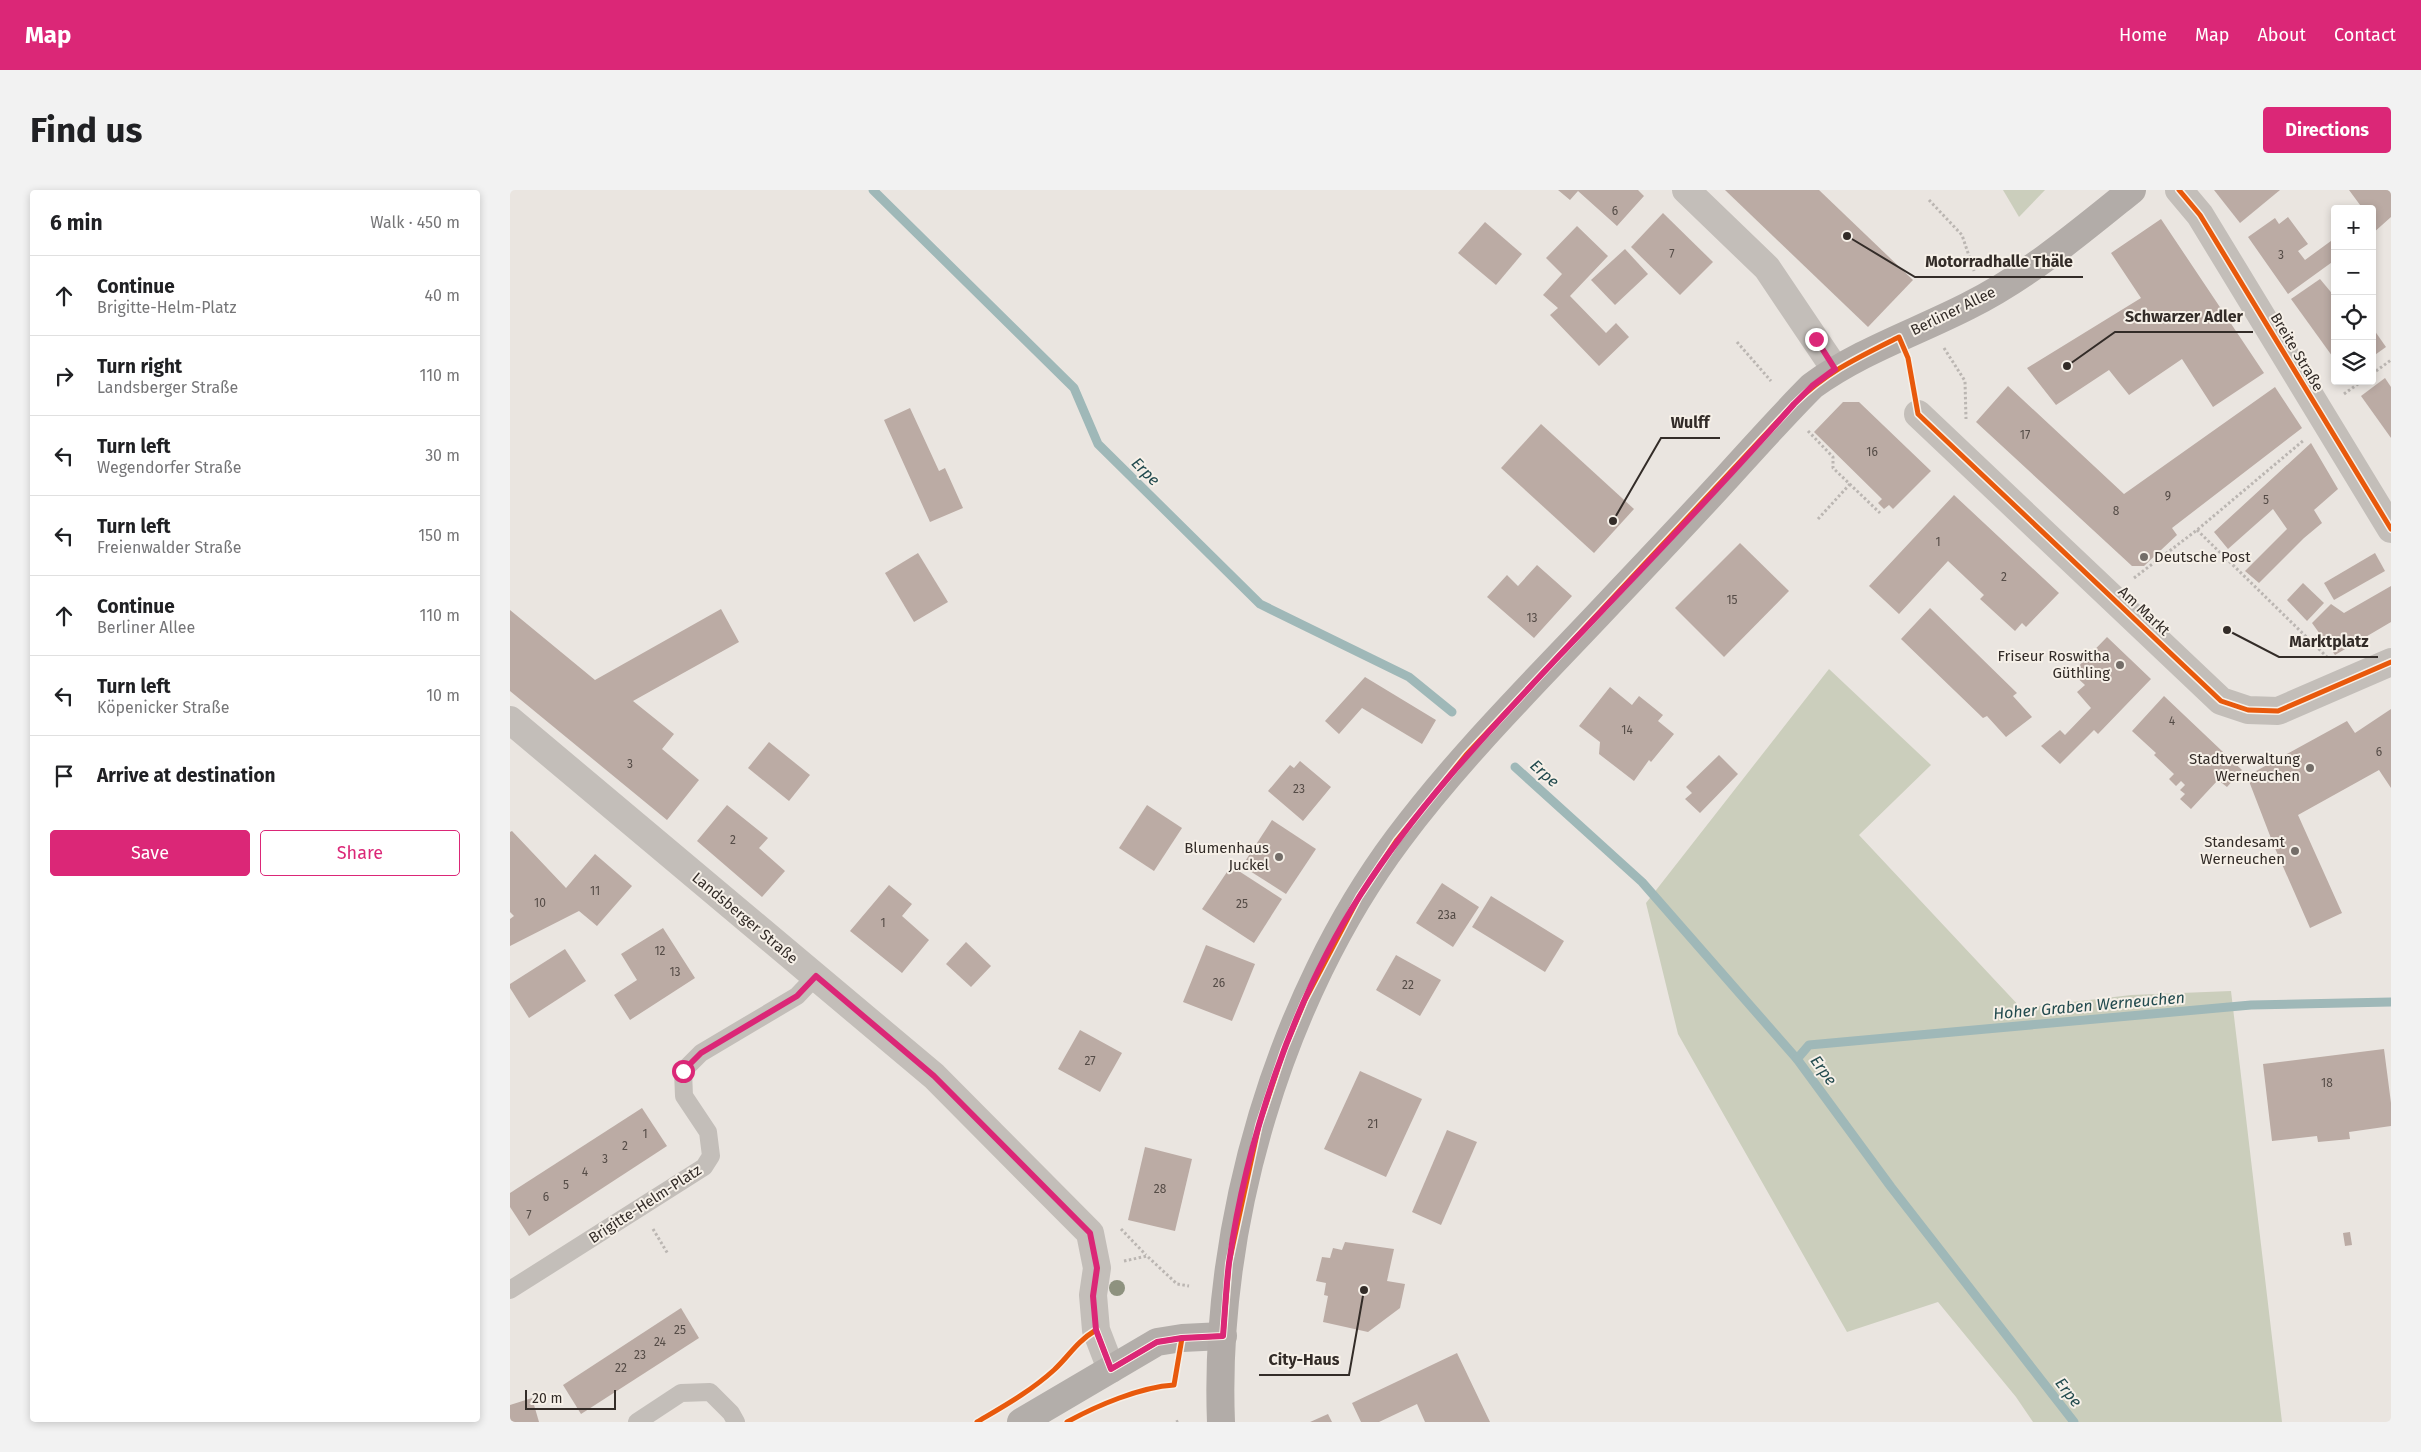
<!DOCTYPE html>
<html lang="en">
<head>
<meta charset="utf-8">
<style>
	:root { --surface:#fff; --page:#f2f2f2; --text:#202124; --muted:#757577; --line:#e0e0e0; --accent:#db2777 }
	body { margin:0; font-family:"Fira Sans",sans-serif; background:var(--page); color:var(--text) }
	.controls { position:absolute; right:15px; top:15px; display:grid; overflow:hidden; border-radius:5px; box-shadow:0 2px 8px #0003 }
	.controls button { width:45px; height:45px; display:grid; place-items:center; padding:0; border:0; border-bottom:1px solid var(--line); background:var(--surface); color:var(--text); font:25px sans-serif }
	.scale { position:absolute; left:15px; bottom:12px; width:91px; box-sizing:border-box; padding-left:5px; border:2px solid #332c28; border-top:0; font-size:14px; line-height:18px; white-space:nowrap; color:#332c28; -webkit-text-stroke:4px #f6f0e8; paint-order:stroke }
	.stop { position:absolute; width:15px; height:15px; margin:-11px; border:4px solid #db2777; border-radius:50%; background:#fff }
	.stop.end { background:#db2777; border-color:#fff; box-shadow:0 1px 5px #0008 }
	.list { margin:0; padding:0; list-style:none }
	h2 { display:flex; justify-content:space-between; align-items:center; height:65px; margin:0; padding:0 20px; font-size:21px }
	h2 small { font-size:16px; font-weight:400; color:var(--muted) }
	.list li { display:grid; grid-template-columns:32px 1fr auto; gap:15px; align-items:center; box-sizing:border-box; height:80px; padding:0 20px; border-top:1px solid var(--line) }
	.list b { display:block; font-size:19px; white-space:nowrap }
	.list p { margin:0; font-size:16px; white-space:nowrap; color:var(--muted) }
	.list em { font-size:16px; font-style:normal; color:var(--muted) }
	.actions { display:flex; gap:10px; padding:15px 20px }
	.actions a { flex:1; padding:11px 0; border:1px solid var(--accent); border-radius:5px; text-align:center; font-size:18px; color:var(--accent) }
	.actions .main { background:var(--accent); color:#fff }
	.icon { flex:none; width:28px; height:28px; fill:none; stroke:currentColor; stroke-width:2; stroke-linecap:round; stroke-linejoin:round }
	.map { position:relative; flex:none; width:1881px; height:1232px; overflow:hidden; border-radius:5px }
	header { display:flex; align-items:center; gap:30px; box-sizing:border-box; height:70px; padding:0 25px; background:var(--accent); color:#fff }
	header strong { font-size:24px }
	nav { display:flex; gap:28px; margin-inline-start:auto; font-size:18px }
	.intro { display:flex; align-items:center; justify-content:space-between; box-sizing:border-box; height:120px; padding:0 30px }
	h1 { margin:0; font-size:35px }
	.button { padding:12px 22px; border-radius:5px; background:var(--accent); color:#fff; font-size:18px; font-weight:700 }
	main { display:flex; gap:30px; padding:0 30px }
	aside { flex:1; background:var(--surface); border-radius:5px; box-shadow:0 2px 8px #0003 }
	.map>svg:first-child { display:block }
	.green { fill:#cbcebc }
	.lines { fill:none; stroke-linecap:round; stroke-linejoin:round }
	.stream { stroke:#9fb8b8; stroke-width:9 }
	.building { fill:#bbaba4 }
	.path { stroke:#bbb6b2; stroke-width:3; stroke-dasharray:2.5 2.5; stroke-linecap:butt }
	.service { stroke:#c3beb9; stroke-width:18 }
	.minor { stroke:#c3beb9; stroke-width:28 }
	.secondary { stroke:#b3aeaa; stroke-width:28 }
	.primary { stroke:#b2aca8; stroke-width:28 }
	.cycleway-casing { stroke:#f6f0e8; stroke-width:8 }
	.cycleway { stroke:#e8590c; stroke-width:5 }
	.tree { fill:#8e927f }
	.route { stroke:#db2777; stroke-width:6 }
	.poi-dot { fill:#736d68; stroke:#f6f0e8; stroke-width:2 }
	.labels { text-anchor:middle; stroke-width:4; stroke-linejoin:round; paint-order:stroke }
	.number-label { font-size:12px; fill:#554c47 }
	.street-label { font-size:15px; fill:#332c28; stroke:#f6f0e8 }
	.poi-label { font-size:15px; fill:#332c28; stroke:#f6f0e8; text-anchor:end }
	.water-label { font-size:16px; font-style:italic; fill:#234b4f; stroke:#f6f0e8 }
	.leader { fill:none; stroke:#332c28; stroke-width:2 }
	.callout-dot { fill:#332c28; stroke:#f6f0e8; stroke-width:2 }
	.callout-label { font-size:16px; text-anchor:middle; font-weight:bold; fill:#332c28; stroke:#f6f0e8; stroke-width:4; stroke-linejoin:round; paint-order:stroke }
</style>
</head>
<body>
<header>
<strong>Map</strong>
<nav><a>Home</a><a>Map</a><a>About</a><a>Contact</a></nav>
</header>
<div class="intro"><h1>Find us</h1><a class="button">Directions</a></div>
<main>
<aside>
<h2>6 min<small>Walk · 450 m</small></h2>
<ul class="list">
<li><svg class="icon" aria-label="ahead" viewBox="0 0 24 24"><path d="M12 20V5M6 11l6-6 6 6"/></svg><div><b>Continue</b><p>Brigitte-Helm-Platz</p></div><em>40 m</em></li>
<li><svg class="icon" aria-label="right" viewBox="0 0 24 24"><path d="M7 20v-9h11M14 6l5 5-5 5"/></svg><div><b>Turn right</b><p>Landsberger Straße</p></div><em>110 m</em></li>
<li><svg class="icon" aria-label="left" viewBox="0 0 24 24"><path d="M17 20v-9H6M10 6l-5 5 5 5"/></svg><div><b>Turn left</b><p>Wegendorfer Straße</p></div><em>30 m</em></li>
<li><svg class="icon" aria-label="left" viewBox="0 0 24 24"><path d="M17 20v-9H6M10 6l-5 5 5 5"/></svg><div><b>Turn left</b><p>Freienwalder Straße</p></div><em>150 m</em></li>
<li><svg class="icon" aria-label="ahead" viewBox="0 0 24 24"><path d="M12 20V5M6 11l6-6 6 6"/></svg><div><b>Continue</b><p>Berliner Allee</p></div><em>110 m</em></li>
<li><svg class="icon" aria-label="left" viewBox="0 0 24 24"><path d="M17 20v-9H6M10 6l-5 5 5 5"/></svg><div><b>Turn left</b><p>Köpenicker Straße</p></div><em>10 m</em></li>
<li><svg class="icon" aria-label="arrive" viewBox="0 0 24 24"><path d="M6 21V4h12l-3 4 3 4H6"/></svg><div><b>Arrive at destination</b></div></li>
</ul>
<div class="actions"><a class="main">Save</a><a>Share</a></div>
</aside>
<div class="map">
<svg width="1881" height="1232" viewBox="0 0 1881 1232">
	<rect width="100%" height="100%" fill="#eae5e0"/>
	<!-- green -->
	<g class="green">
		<path d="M1493 0H1535L1509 27Z"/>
		<path d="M1319 479 1421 575 1349 645 1511 818 1621 805 1721 801 1772 1232H1523L1506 1207 1428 1112 1337 1142 1168 844 1136 713Z"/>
	</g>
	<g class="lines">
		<!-- stream -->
		<g class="stream">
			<path d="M363 0 564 198 588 254 750 414 899 487 942 522"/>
			<path d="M1005 577 1132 692 1287 869 1381 997 1564 1232"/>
			<path d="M1287 869 1299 855 1741 815 1881 812"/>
		</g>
	</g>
	<!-- building -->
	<g class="building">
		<path d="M1048 0H1128L1134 6 1107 36 1068 1 1060 10Z"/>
		<path d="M1215 0H1309L1403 90 1358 137Z"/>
		<path d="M1704 0H1770L1730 33Z"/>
		<path d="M1839 0H1881V27L1862 44V19H1853Z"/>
		<path d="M1153 23 1203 72 1170 105 1121 57Z"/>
		<path d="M1778 27 1798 54 1788 61 1795 70 1825 48V70L1778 104 1738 47 1765 28 1769 34Z"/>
		<path d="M1651 29 1754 183 1703 217 1672 169 1619 205 1599 180 1546 215 1517 178 1631 108 1601 63Z"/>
		<path d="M975 32 1012 64 986 95 948 63Z"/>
		<path d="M1067 36 1098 66 1060 106 1096 143 1106 133 1119 147 1089 176 1040 125 1048 118 1033 105 1052 84 1036 68Z"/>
		<path d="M1115 59 1138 84 1105 115 1081 90Z"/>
		<path d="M1810 89 1825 107V170L1781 109Z"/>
		<path d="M1862 137 1876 157 1862 167Z"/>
		<path d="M1875 188 1881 197V248L1851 206Z"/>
		<path d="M1498 196 1614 304 1765 197 1792 238 1662 338 1667 345 1634 376H1622L1466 232Z"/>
		<path d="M1333 212H1349L1421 281 1383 319 1379 315 1374 319 1368 313 1372 309 1304 242Z"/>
		<path d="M400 218 429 281 435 278 453 318 420 332 374 230Z"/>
		<path d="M1031 234 1124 319 1084 363 991 278Z"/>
		<path d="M1801 253 1828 299 1804 320 1812 333 1794 348 1749 393 1735 381 1777 339 1763 319 1718 359 1704 342Z"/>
		<path d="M1444 305 1549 403 1516 437 1512 433 1505 441 1470 409 1474 405 1438 371 1389 424 1359 396Z"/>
		<path d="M1230 353 1279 401 1214 467 1165 418Z"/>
		<path d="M408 363 438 412 404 432 375 383Z"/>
		<path d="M1865 363 1875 381 1824 410 1814 393Z"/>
		<path d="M1027 375 1062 406 1024 448 977 407 997 385 1008 396Z"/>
		<path d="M1793 393 1814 413 1797 431 1777 410Z"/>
		<path d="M1881 396V432L1825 465 1802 433 1821 414 1834 423Z"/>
		<path d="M1420 418 1507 503 1503 506 1522 527 1496 547 1477 526 1473 528 1391 449Z"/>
		<path d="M211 419 229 452 123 511 164 544 152 559 189 590 157 630 0 501V420L85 490Z"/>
		<path d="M1597 447 1641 489 1588 544 1584 540 1550 574 1531 556 1550 540 1555 545 1581 518 1567 502 1575 495 1562 483Z"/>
		<path d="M855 487 926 530 912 554 852 518 829 544 815 531Z"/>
		<path d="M1100 497 1122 515 1129 506 1153 525 1148 531 1164 544 1141 572 1139 570 1124 591 1089 564 1090 552 1069 536Z"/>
		<path d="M1654 506 1732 580 1717 597 1708 590 1681 619 1670 609 1675 604 1670 600 1675 595 1671 591 1666 596 1659 589 1664 584 1644 565 1646 563 1622 541Z"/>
		<path d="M1881 519V598L1869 580 1788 625 1832 723 1800 738 1764 656 1737 586 1837 531 1845 543Z"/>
		<path d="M259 552 300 585 279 611 238 578Z"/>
		<path d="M1209 565 1228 584 1190 623 1175 609 1182 603 1176 597Z"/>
		<path d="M790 571 821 597 793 631 758 601 780 575 784 578Z"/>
		<path d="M217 615 258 648 249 658 275 681 252 707 187 651Z"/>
		<path d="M637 615 672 638 644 681 609 658Z"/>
		<path d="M762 630 806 659 776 704 732 676Z"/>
		<path d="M2 641 56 698 85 664 122 696 87 736 69 721 0 756V729L4 726 0 722V642Z"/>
		<path d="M721 676 772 709 744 753 692 719Z"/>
		<path d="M932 693 969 717 943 757 906 733Z"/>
		<path d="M379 695 402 714 392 726 419 750 392 783 340 741Z"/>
		<path d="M981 706 1054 751 1035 782 962 737Z"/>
		<path d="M153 738 185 788 120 830 104 805 127 790 111 764Z"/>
		<path d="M456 752 481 776 461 797 436 774Z"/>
		<path d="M696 755 745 774 722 831 673 812Z"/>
		<path d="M55 759 76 791 19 828 0 798V794Z"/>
		<path d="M886 765 931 790 910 826 866 800Z"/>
		<path d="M570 840 612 863 590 902 548 879Z"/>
		<path d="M1874 859 1881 913V936L1839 942 1840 949 1808 952 1807 946 1762 951 1753 874Z"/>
		<path d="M850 881 912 909 876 987 814 959Z"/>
		<path d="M132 918 157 956 19 1046 0 1017V1003Z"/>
		<path d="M937 940 967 952 931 1035 902 1022Z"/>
		<path d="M635 957 682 969 665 1041 618 1030Z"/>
		<path d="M1840 1042 1842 1055 1835 1056 1833 1043Z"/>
		<path d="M835 1052 884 1059 877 1091 895 1094 890 1118 858 1142 813 1132 818 1106 814 1105 816 1093 806 1091 812 1067 820 1068 823 1058 832 1060Z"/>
		<path d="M171 1118 189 1148 71 1224 53 1195Z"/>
		<path d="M947 1163 980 1232H915L907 1214 869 1232H851L842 1213Z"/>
		<path d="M22 1208 29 1232H0V1215Z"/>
		<path d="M818 1224 822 1232H800Z"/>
	</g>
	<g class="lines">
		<!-- path -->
		<g class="path">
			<path d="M1419 10 1452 45 1464 81"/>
			<path d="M1227 152 1261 191"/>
			<path d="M1434 158 1455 191 1456 229"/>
			<path d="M1400 176 1403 197"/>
			<path d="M1862 184 1881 170"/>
			<path d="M1834 204 1852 191"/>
			<path d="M1298 241 1323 267V278L1370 323"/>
			<path d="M1308 329 1340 294"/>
			<path d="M1687 340 1817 467"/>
			<path d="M1624 388 1687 340 1794 250"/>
			<path d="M143 1039 158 1064"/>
			<path d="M611 1039 636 1065"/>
			<path d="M614 1071 637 1066 667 1094 679 1096"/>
			<path d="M666 1232 669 1231"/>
		</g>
		<!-- service -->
		<g class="service">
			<path d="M0 1100 194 977 201 966 198 942 174 906 173 881 191 863 287 806 306 786"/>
			<path d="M127 1232 171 1203 200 1202 221 1223 226 1232"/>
		</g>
		<!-- minor -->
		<g class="minor">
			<path d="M1176 0 1257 78 1325 179"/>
			<path d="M1669 0 1690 25 1881 339"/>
			<path d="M1408 224 1711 511 1738 520 1768 521 1881 472"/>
			<path d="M0 530 424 886 580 1043 587 1078 583 1105 586 1140 601 1179"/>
		</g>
		<!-- secondary -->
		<path class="secondary" d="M511 1232 647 1152 672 1148 713 1146"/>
		<!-- primary -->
		<path class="primary" d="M711 1232C703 1035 770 807 888 649 952 563 1030 487 1103 409 1139 371 1174 334 1209 296 1240 262 1270 228 1302 196 1350 161 1405 143 1458 116 1518 86 1570 42 1622 0"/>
		<defs>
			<g id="cycleway">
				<path d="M1669 0 1690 25 1881 339"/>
				<path d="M467 1232C494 1216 521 1201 544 1180 561 1164 565 1153 586 1140L601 1179 647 1152 672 1148 713 1146 719 1073 749 935 774 860 795 810 849 707 887 650 956 565 1284 214C1318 181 1347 168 1389 147L1398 168 1408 224 1711 511 1738 520 1768 521 1881 472"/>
				<path d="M557 1232C586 1216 630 1197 664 1195L672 1148"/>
			</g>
		</defs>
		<!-- cycleway casing -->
		<use href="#cycleway" class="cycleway-casing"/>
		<!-- cycleway -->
		<use href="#cycleway" class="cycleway"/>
	</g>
	<!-- trees -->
	<circle class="tree" cx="607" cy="1098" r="8"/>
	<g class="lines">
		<!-- route -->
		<path class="route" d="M173 881 191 863 287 806 306 786 424 886 580 1043 587 1078 583 1106 586 1140 601 1179 647 1152 672 1148 713 1146C715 1121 716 1097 719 1073 736 950 784 808 851 704 908 615 978 542 1049 466 1128 383 1208 300 1284 214L1302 196 1325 179 1306 149"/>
	</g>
	<!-- markers -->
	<g class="poi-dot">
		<circle cx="1634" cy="367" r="5"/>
		<circle cx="1610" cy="475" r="5"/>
		<circle cx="1800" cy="578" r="5"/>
		<circle cx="1785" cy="661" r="5"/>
		<circle cx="769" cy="667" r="5"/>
	</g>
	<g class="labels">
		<!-- number labels -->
		<g class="number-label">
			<text x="1105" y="25">6</text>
			<text x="1162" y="68">7</text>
			<text x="1771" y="69">3</text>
			<text x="1515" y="249">17</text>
			<text x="1362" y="266">16</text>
			<text x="1658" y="310">9</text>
			<text x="1756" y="314">5</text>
			<text x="1606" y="325">8</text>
			<text x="1428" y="356">1</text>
			<text x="1494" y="391">2</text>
			<text x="1222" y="414">15</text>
			<text x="1022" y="432">13</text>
			<text x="1662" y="535">4</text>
			<text x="1117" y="544">14</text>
			<text x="1869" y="566">6</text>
			<text x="120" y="578">3</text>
			<text x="789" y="603">23</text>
			<text x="223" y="654">2</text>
			<text x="85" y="705">11</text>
			<text x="30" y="717">10</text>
			<text x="732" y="718">25</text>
			<text x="937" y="729">23a</text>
			<text x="373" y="737">1</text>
			<text x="150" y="765">12</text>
			<text x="165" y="786">13</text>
			<text x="709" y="797">26</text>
			<text x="898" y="799">22</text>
			<text x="580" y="875">27</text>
			<text x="1817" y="897">18</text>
			<text x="863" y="938">21</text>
			<text x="135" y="948">1</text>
			<text x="115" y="960">2</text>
			<text x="95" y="973">3</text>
			<text x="75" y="986">4</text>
			<text x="56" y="999">5</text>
			<text x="650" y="1003">28</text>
			<text x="36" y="1011">6</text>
			<text x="19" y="1029">7</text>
			<text x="170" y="1144">25</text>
			<text x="150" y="1156">24</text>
			<text x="130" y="1169">23</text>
			<text x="111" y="1182">22</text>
		</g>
		<!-- street labels -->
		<g class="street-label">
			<text transform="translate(1443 121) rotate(-26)" y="5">Berliner Allee</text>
			<text transform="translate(1787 162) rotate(59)" y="5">Breite Straße</text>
			<text transform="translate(1634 421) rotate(43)" y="5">Am Markt</text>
			<text transform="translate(235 728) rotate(40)" y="5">Landsberger Straße</text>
			<text transform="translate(135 1014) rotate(-33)" y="5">Brigitte-Helm-Platz</text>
		</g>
		<!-- poi labels -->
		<g class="poi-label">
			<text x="1644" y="372" text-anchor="start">Deutsche Post</text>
			<text x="1600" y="471">Friseur Roswitha<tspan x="1600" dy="17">Güthling</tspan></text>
			<text x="1790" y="574">Stadtverwaltung<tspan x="1790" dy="17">Werneuchen</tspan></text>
			<text x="1775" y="657">Standesamt<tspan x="1775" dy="17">Werneuchen</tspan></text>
			<text x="759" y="663">Blumenhaus<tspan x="759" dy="17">Juckel</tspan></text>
		</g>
		<!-- water labels -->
		<g class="water-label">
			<text transform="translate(636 281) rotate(45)" y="6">Erpe</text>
			<text transform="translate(1035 583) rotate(42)" y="6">Erpe</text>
			<text transform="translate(1579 815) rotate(-5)" y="6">Hoher Graben Werneuchen</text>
			<text transform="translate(1314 880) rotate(54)" y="6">Erpe</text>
			<text transform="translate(1559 1202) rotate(52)" y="6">Erpe</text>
		</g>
	</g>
	<!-- callouts -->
	<path class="leader" d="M1337 46L1405 87H1573M1557 176L1605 142H1743M1103 331L1151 248H1210M1717 440L1769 467H1868M854 1100L839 1185H749"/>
	<g class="callout-dot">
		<circle cx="1337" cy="46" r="5"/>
		<circle cx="1557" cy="176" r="5"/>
		<circle cx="1103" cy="331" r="5"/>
		<circle cx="1717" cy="440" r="5"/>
		<circle cx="854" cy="1100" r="5"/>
	</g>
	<g class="callout-label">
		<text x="1489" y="77">Motorradhalle Thäle</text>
		<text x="1674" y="132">Schwarzer Adler</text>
		<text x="1180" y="238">Wulff</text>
		<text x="1819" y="457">Marktplatz</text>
		<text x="794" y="1175">City-Haus</text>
	</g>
</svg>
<div class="controls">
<button>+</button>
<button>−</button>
<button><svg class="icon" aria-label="locate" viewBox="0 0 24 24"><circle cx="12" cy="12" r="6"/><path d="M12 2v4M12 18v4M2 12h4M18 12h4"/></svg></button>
<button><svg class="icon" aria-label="layers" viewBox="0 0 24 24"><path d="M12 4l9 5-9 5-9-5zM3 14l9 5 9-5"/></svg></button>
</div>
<div class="scale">20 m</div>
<div class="stop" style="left:173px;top:881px"></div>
<div class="stop end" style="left:1306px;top:149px"></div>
</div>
</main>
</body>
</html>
